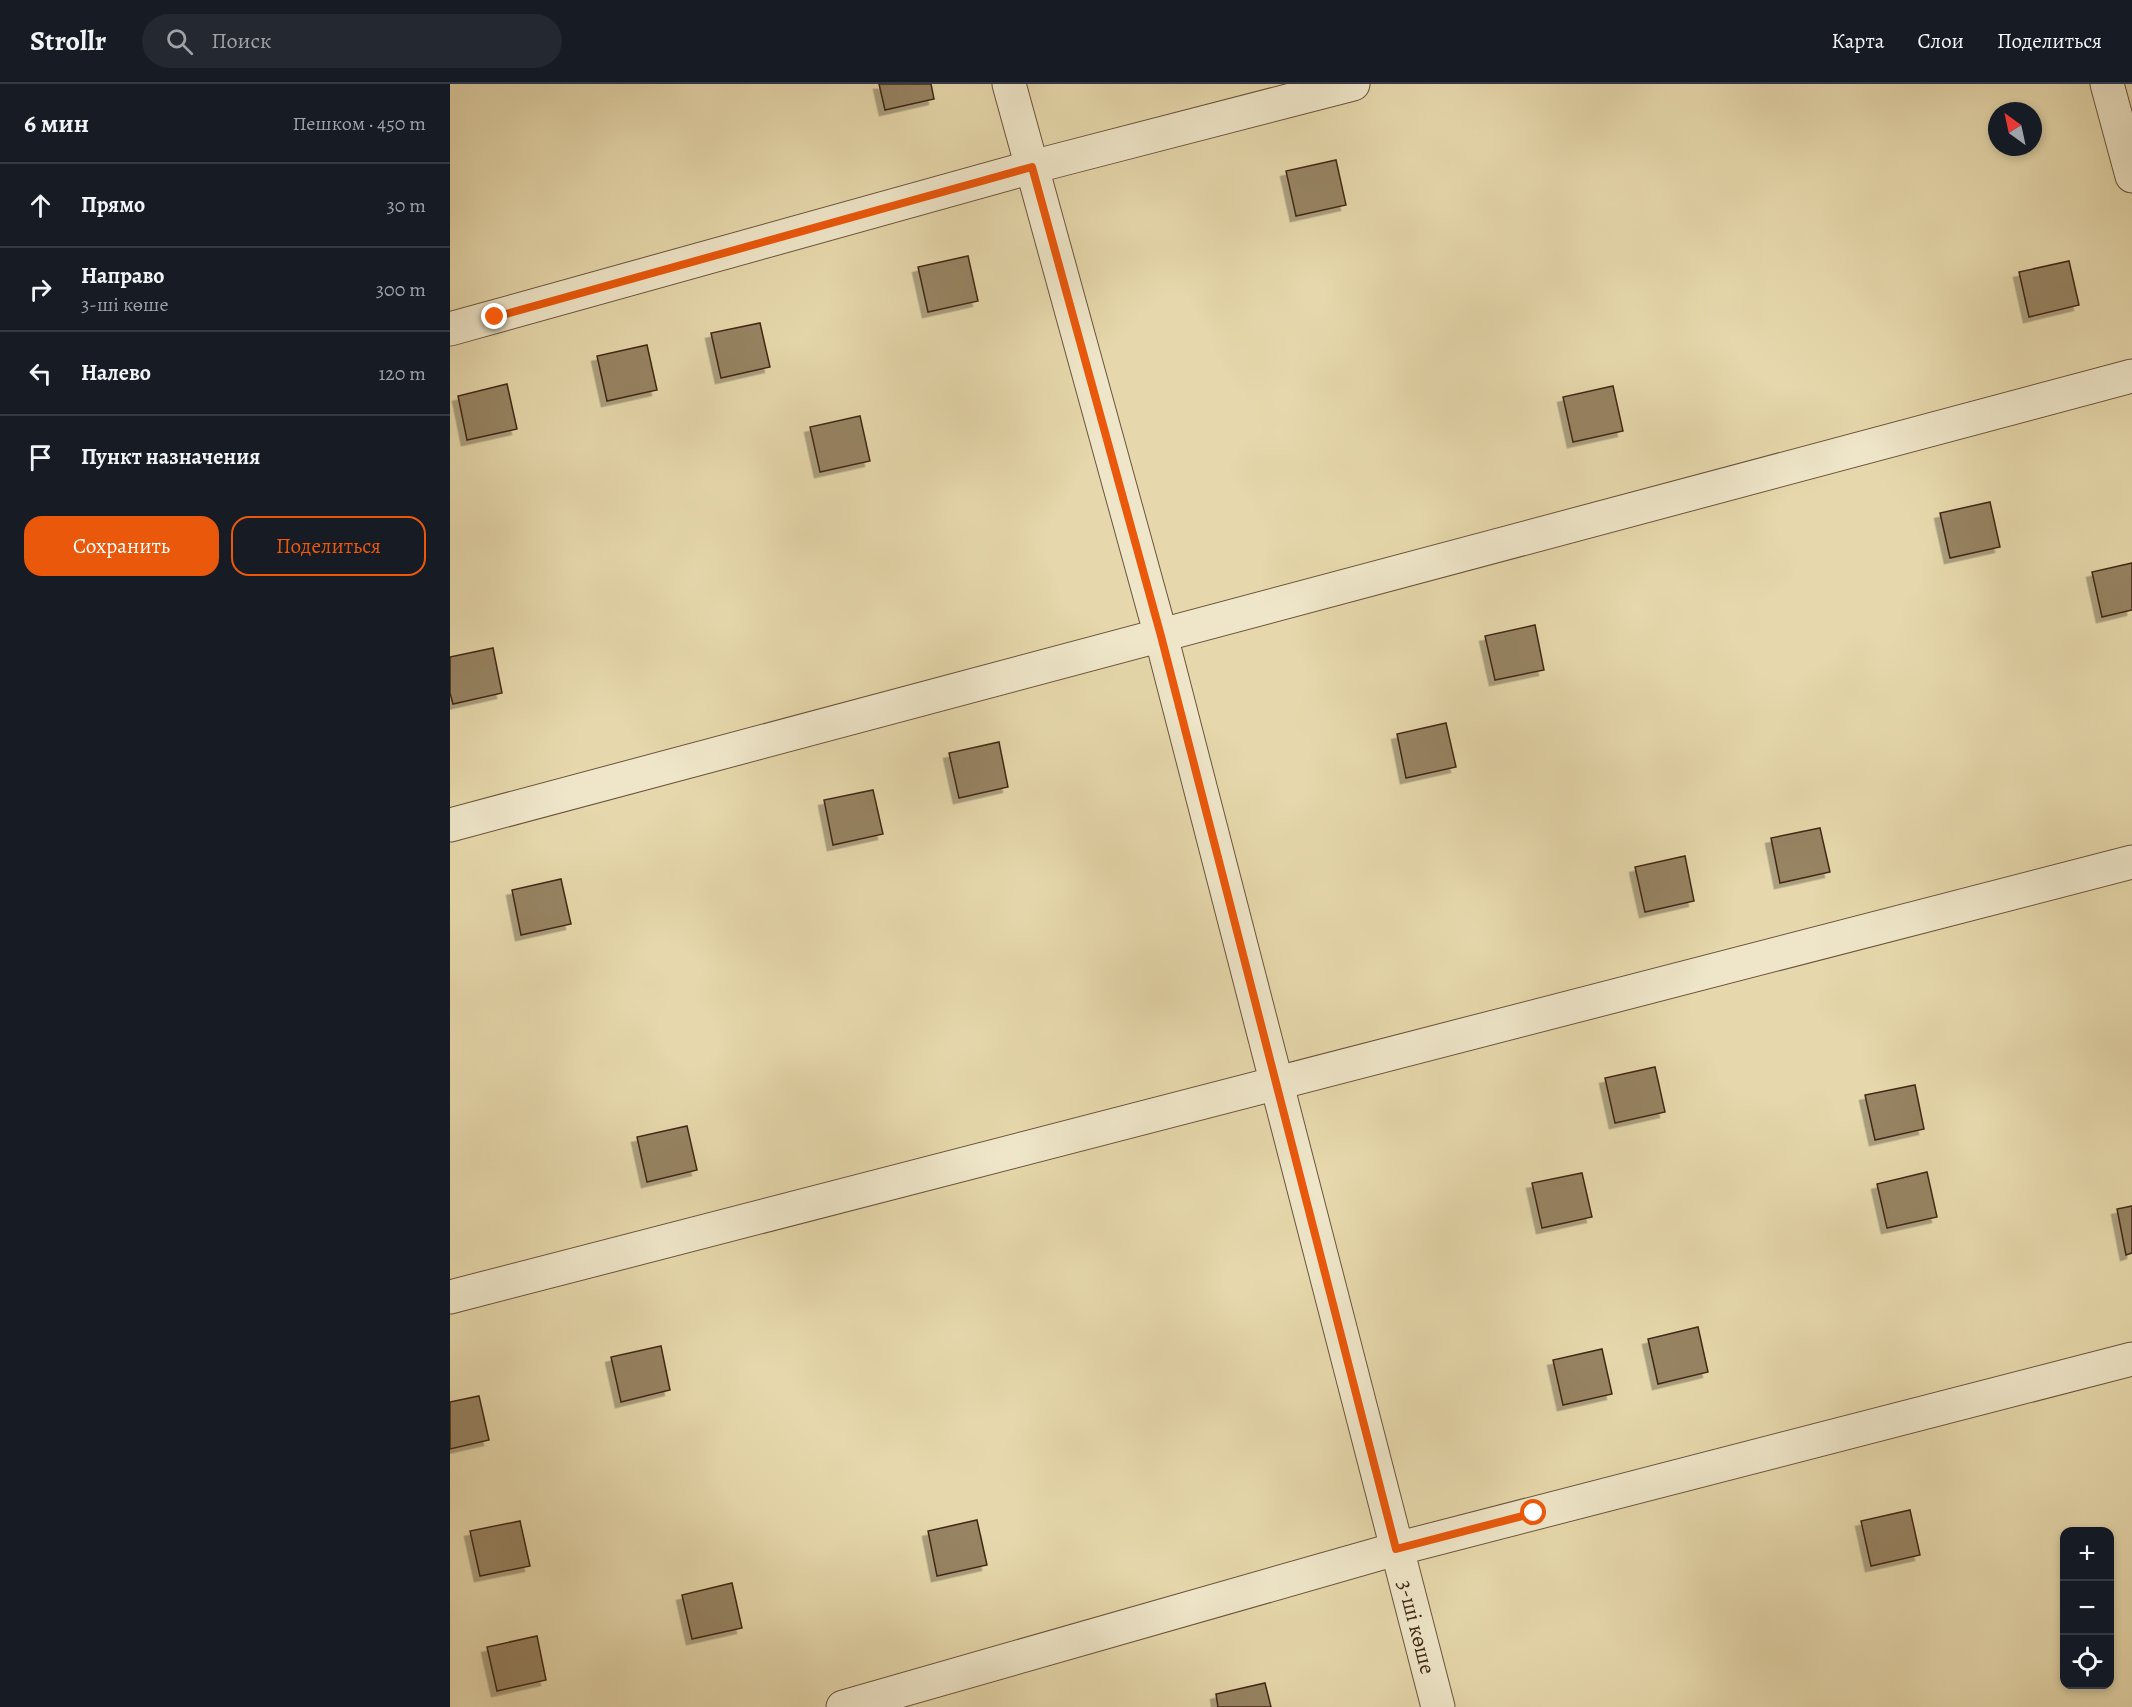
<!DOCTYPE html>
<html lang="ru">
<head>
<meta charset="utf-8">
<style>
	:root { --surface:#171b24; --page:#242831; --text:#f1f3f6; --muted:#9ea1a6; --line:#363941; --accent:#ea580c }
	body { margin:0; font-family:Alegreya,serif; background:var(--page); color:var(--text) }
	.controls { position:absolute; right:18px; bottom:18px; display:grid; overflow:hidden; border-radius:12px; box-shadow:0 3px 9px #0003 }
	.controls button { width:54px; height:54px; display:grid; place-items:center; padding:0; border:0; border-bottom:2px solid var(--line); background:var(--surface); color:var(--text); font:30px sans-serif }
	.compass { position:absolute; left:1538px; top:18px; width:54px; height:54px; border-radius:50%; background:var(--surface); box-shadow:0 3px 9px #0003; rotate:327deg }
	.stop { position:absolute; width:18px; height:18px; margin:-14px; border:4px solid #ea580c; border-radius:50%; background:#fff }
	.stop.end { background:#ea580c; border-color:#fff; box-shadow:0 2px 6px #0008 }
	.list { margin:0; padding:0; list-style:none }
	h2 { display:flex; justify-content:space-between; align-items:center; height:78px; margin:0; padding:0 24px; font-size:26px }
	h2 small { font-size:20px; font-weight:400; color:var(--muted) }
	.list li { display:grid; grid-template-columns:39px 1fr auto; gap:18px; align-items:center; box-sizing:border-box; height:84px; padding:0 24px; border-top:2px solid var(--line) }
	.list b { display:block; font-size:22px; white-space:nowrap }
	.list p { margin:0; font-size:20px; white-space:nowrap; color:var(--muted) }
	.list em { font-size:20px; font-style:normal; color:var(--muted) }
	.actions { display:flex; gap:12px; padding:18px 24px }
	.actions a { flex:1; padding:14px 0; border:2px solid var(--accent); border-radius:18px; text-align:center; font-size:21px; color:var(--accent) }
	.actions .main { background:var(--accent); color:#fff }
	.icon { flex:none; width:33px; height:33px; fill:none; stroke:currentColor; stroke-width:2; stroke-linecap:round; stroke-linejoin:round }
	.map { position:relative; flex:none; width:1682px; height:1623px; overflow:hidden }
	header { display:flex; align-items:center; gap:36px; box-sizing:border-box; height:84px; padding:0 30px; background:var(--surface); border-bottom:2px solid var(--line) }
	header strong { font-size:28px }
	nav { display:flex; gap:33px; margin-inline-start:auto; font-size:21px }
	.search { width:420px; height:54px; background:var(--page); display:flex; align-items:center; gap:15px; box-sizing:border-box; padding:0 21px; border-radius:33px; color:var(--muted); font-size:22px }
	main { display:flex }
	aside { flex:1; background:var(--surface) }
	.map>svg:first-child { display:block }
	.building { fill:#978464; stroke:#422815; stroke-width:1.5; filter:url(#shadow) }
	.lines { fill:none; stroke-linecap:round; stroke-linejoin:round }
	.minor-casing { stroke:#6b543b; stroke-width:35 }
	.minor { stroke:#efe6c9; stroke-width:33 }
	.route { stroke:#ea580c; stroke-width:8 }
	.labels { text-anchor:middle; stroke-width:6; stroke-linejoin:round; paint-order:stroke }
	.street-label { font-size:22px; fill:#422815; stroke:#efe6c9 }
</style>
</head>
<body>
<header>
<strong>Strollr</strong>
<div class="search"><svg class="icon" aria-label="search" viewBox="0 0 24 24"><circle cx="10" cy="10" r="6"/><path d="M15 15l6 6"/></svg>Поиск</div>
<nav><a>Карта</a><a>Слои</a><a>Поделиться</a></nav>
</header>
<main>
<aside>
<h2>6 мин<small>Пешком · 450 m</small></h2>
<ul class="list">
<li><svg class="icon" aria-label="ahead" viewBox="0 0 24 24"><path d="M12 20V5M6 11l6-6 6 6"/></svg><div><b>Прямо</b></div><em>30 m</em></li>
<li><svg class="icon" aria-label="right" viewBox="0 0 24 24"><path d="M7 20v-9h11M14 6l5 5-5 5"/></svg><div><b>Направо</b><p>3-ші көше</p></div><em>300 m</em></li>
<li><svg class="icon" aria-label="left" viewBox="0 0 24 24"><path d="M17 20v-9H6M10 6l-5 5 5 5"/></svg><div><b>Налево</b></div><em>120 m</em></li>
<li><svg class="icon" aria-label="arrive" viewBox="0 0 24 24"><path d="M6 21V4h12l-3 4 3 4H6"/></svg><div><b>Пункт назначения</b></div></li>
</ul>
<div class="actions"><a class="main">Сохранить</a><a>Поделиться</a></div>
</aside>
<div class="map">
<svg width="1682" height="1623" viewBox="0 0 1682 1623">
	<defs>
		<filter id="shadow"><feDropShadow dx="-5.5" dy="5.5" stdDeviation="0" flood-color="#0004"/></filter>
	</defs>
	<rect width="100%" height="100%" fill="#e6d8ac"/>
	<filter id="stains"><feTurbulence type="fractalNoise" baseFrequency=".00333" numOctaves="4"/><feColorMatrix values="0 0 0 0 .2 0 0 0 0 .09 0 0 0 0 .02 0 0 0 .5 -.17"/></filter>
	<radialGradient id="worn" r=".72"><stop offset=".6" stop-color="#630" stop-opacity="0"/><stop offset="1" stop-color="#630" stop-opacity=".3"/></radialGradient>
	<!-- building -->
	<g class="building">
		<path d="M429 0H481L484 15 435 26Z"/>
		<path d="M886 76 896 121 846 132 836 87Z"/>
		<path d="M518 172 528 217 478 228 468 183Z"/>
		<path d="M1619 177 1629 221 1579 233 1569 188Z"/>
		<path d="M310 239 320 283 271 294 261 249Z"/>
		<path d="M197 261 207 306 157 317 147 272Z"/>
		<path d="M57 300 67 345 17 356 8 312Z"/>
		<path d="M1163 302 1173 347 1123 358 1113 313Z"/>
		<path d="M410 332 420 377 370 388 360 343Z"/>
		<path d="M1540 418 1550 463 1500 474 1490 429Z"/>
		<path d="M1682 479V526L1652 533 1642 488Z"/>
		<path d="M1085 541 1094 586 1045 596 1035 552Z"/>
		<path d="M43 564 52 609 3 620 0 609V573Z"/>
		<path d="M996 639 1006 683 956 694 947 650Z"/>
		<path d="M549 658 558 703 509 714 499 669Z"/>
		<path d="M423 706 433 750 383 761 374 716Z"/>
		<path d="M1370 744 1380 788 1330 799 1321 754Z"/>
		<path d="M1235 772 1244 817 1195 828 1185 783Z"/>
		<path d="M111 795 121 840 71 851 62 806Z"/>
		<path d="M1205 983 1215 1028 1165 1039 1155 994Z"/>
		<path d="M1465 1001 1474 1045 1425 1056 1415 1011Z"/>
		<path d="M237 1042 247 1086 197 1098 187 1053Z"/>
		<path d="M1477 1088 1487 1133 1437 1144 1427 1100Z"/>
		<path d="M1132 1089 1142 1133 1092 1144 1082 1099Z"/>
		<path d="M1682 1122V1169L1676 1171 1667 1125Z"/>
		<path d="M1248 1243 1258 1288 1208 1300 1198 1255Z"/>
		<path d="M211 1262 220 1306 171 1318 161 1273Z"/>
		<path d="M1152 1265 1162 1310 1113 1321 1103 1276Z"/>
		<path d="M29 1312 39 1356 0 1365V1318Z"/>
		<path d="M1460 1426 1470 1471 1421 1482 1411 1437Z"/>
		<path d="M527 1436 537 1481 487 1492 478 1447Z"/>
		<path d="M70 1437 80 1482 30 1492 20 1447Z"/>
		<path d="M282 1499 292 1544 242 1555 232 1511Z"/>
		<path d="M87 1552 96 1596 47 1607 37 1563Z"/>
		<path d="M815 1599 821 1623H768L766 1610Z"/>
	</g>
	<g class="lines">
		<defs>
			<g id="minor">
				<path id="s1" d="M559 0 711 552 988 1623"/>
				<path d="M1657 0 1682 92"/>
				<path d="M0 245 582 83 903 0"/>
				<path d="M0 741 1682 292"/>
				<path d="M0 1213 1682 778"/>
				<path d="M393 1623 946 1465 1682 1275"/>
			</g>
		</defs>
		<!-- minor casing -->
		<use href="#minor" class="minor-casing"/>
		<!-- minor -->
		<use href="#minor" class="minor"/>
	</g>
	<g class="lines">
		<!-- route -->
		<path class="route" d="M45 233 582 83 711 552 946 1465 1084 1429"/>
	</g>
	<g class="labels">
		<!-- street labels -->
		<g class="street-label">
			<text dy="8" stroke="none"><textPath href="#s1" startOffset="1596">3-ші көше</textPath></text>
		</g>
	</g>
	<rect width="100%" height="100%" filter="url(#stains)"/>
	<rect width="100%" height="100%" fill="url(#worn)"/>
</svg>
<div class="controls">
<button>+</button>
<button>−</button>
<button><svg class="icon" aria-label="locate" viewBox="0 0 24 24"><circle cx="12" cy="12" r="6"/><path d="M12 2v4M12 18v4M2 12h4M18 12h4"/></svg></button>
</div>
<svg class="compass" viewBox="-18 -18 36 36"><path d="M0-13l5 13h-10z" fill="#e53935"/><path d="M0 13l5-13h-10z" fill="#9ea1a6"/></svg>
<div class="stop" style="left:1084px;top:1429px"></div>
<div class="stop end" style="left:45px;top:233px"></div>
</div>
</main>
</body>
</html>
